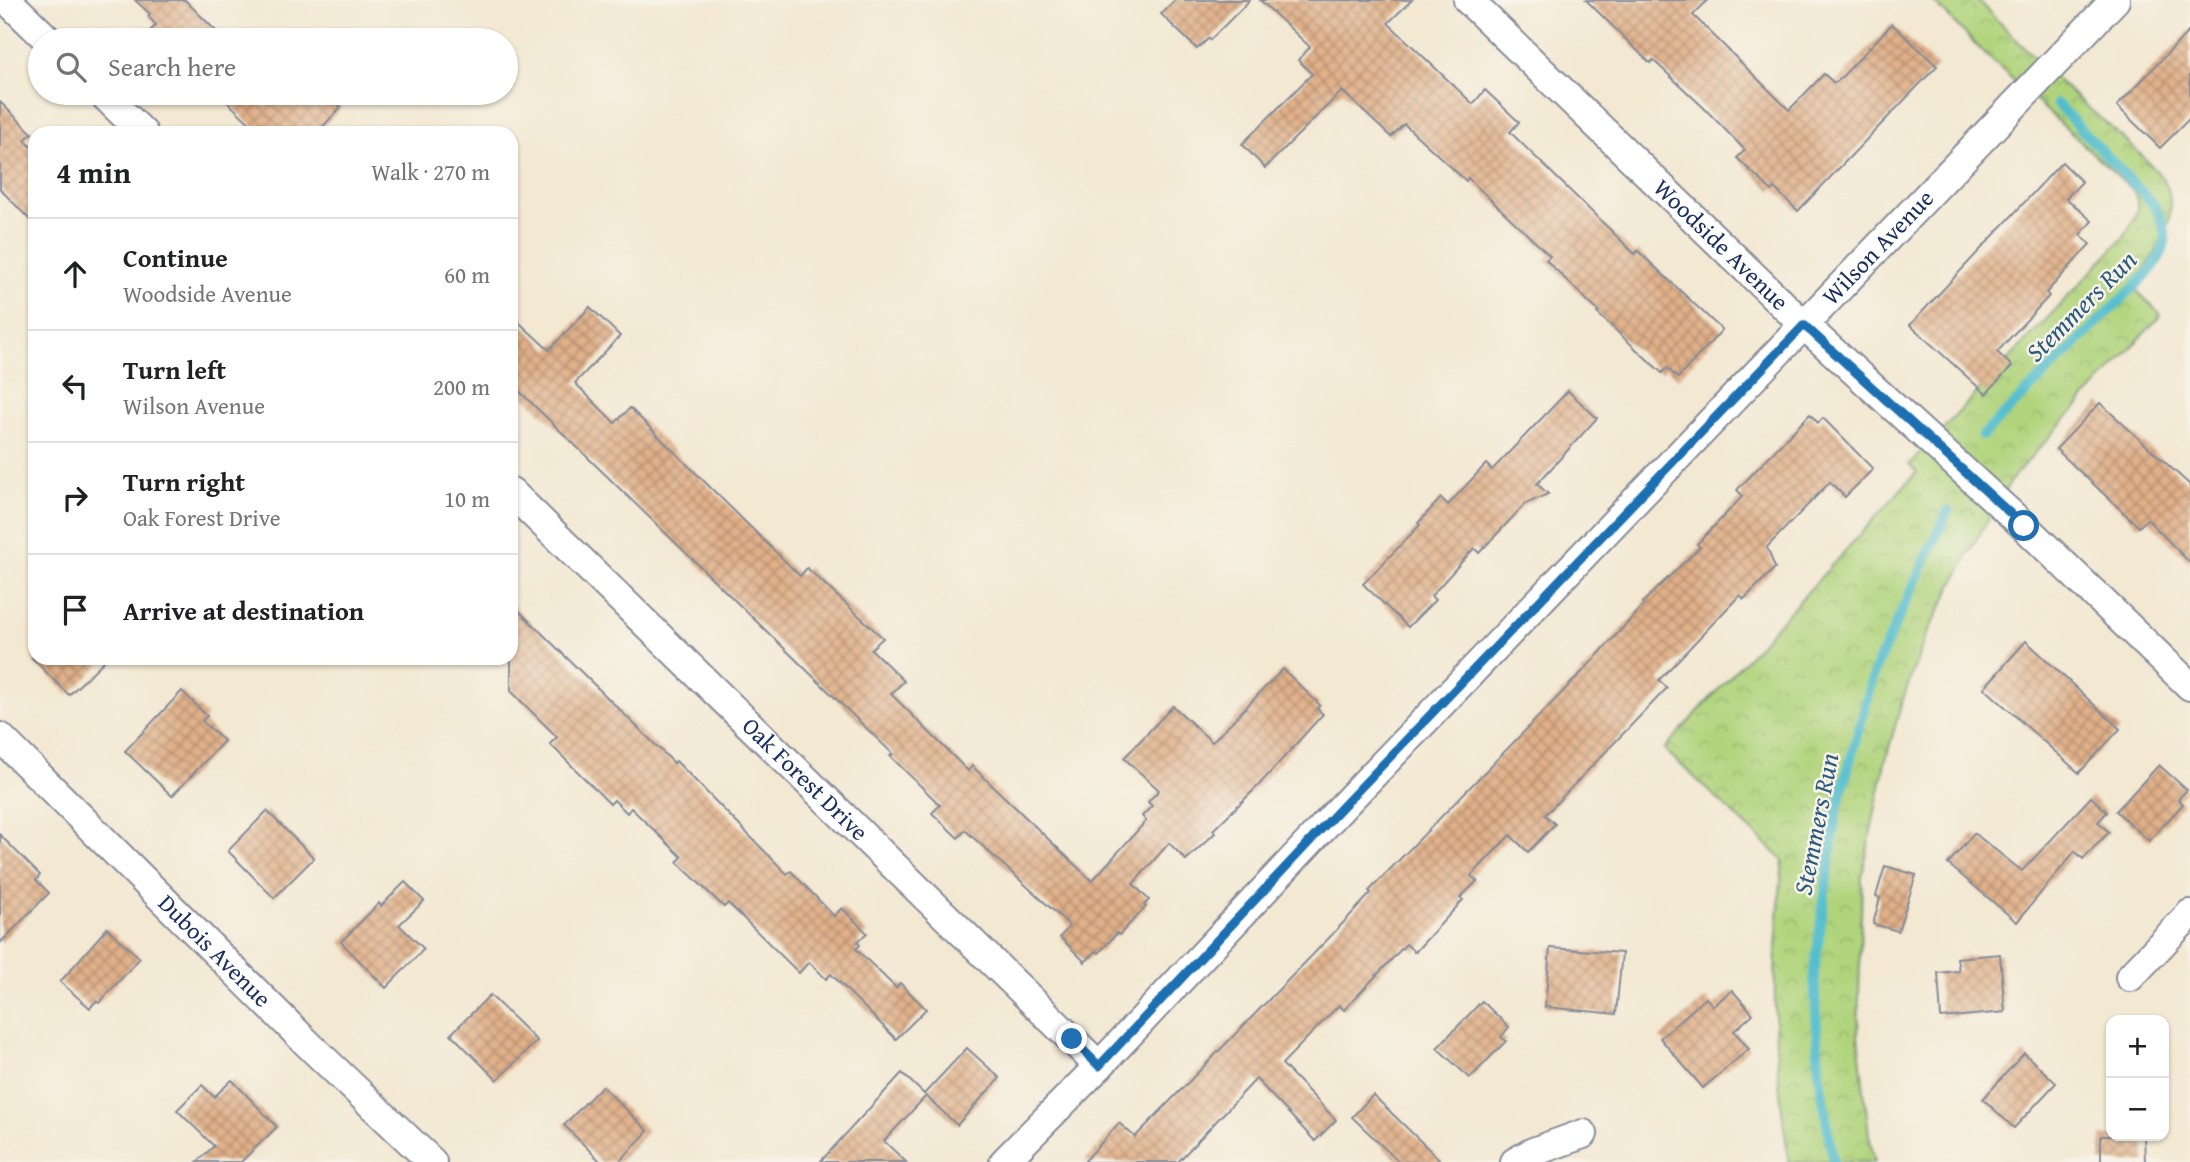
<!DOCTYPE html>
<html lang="en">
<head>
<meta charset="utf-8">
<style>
	:root { --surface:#fff; --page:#f2f2f2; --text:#202124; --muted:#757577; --line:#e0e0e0 }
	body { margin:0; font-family:"Gentium Book Plus",serif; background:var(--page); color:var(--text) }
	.controls { position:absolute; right:21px; bottom:21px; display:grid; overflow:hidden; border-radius:14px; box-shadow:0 2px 5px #0004 }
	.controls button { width:63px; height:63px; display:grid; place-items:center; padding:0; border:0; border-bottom:2px solid var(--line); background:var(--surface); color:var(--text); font:35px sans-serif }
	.stop { position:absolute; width:21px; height:21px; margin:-16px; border:5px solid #1f6fb2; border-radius:50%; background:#fff }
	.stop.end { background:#1f6fb2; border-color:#fff; box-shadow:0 2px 7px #0008 }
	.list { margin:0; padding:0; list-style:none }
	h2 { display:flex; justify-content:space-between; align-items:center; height:91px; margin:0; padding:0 28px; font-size:30px }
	h2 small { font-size:23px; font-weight:400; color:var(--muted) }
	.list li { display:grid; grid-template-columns:46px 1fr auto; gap:21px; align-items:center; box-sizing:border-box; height:112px; padding:0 28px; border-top:2px solid var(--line) }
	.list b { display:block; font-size:26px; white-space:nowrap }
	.list p { margin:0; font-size:23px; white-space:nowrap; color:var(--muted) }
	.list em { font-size:23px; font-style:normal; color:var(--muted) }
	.icon { flex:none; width:38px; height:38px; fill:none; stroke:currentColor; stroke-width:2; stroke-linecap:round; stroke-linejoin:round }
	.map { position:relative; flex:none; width:2190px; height:1162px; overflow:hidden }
	.search { position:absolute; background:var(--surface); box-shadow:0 2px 5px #0004; left:28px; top:28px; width:490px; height:77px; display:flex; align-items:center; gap:18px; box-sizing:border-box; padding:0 24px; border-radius:38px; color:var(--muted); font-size:26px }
	.panel { position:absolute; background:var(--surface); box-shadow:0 2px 5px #0004; left:28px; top:126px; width:490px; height:539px; border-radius:21px }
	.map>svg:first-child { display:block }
	.park { fill:url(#park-crowns); stroke:#66826d; stroke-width:2 }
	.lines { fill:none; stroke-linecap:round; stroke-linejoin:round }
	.stream { stroke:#52bdce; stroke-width:10 }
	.building { fill:url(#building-cross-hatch) }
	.street-casing { stroke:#878c98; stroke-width:32 }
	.street { stroke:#fff; stroke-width:28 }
	.route { stroke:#1f6fb2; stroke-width:9 }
	.labels { text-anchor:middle; stroke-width:5; stroke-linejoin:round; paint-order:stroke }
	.street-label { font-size:24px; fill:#1b2f5e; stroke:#f7f3e8 }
	.water-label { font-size:26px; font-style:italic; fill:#2c5a80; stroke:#f7f3e8 }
</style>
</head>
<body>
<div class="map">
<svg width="2190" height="1162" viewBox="0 0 2190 1162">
	<defs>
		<pattern id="park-crowns" width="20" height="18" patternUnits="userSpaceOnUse" patternTransform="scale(1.75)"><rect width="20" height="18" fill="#b0d47c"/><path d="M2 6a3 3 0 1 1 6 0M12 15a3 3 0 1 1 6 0" fill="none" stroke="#97b66e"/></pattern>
		<pattern id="building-cross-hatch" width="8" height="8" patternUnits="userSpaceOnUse" patternTransform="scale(1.75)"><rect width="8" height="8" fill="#e1b189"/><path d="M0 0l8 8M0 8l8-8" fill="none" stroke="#b69073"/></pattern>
	</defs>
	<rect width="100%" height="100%" fill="#f7f3e8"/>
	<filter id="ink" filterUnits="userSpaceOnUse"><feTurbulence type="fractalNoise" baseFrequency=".0143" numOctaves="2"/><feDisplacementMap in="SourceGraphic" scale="14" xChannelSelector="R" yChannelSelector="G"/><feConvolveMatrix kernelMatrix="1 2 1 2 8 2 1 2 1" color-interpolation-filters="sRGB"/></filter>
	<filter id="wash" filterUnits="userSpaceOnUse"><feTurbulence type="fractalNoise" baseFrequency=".00686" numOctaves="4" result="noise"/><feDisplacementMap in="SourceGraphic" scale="28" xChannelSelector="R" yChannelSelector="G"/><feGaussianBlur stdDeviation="1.57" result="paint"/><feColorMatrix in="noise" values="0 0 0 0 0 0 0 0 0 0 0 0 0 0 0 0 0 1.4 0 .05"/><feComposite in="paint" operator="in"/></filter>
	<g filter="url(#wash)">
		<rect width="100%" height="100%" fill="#f3e8d2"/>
		<!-- park -->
		<path class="park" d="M1932 0H1977C2008 31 2038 62 2069 91 2091 111 2160 165 2168 189 2179 227 2152 258 2133 287L2161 315 2014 476 1976 540 1925 638 1901 705 1884 766 1862 876 1858 1036 1869 1135 1875 1162H1789C1782 1112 1775 1062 1775 1011 1774 961 1778 910 1783 860L1664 749 1917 472 1909 465 2124 237C2134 219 2143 210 2133 190L1984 53Z"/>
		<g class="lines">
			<!-- stream -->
			<g class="stream">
				<path d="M1982 436 2151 270C2170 243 2169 236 2155 206L2057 104"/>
				<path d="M1833 1162 1819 1072 1814 973 1836 813 1875 669 1948 511"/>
			</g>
		</g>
		<g id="blocks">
			<!-- building -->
			<g class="building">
				<path d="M135 0H185L225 40H141L156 25 148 16 150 14Z"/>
				<path d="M1175 0H1250L1210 40 1209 38 1197 49 1161 14Z"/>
				<path d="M1260 0H1412L1388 23 1473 104 1485 90 1519 122 1510 132 1635 254 1638 251 1722 330 1678 378 1667 368 1662 373 1597 313 1599 312 1546 260 1550 256 1468 178 1466 181 1404 124 1391 137 1342 91 1265 168 1242 144 1312 74 1298 60 1310 47Z"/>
				<path d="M1586 0H1708L1693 15 1789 110 1824 74 1834 83 1837 82 1892 24 1937 66 1798 211 1774 188 1772 191 1737 158 1745 150 1703 107 1653 60 1650 63Z"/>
				<path d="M2190 30V118L2160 148 2117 106Z"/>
				<path d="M218 93H326L341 107 317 133H260Z"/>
				<path d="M0 102 32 133 25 140 35 151V225L0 189Z"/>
				<path d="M2062 162 2082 182 2066 198 2092 221 2080 235 2090 244 2046 293 2049 296 1997 352 2012 366 1986 394 1910 325Z"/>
				<path d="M590 307 620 336 575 383 615 423 630 408 800 576 807 568 883 638 871 649 904 681 891 694 968 771 972 766 1092 881 1146 821 1142 816 1152 806 1148 802 1159 790 1124 758 1173 706 1212 742 1283 669 1320 705 1317 709 1323 714 1258 786 1213 830 1215 833 1186 860 1169 843 1133 884 1149 900 1144 905 1146 907 1119 935 1117 933 1099 953 1096 951 1085 962 1060 937 1069 927 1066 922 965 830 958 838 932 813 940 805 890 756 893 754 511 383V315L549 350Z"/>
				<path d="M1568 391 1597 418 1537 484 1548 494 1525 504 1479 553 1474 548 1431 596 1435 600 1408 627 1363 584 1420 525 1418 523 1441 498 1448 505 1486 464 1492 470Z"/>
				<path d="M2100 403 2190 485V563L2147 519 2139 527 2056 449Z"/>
				<path d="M1810 414 1818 423 1823 418 1873 469 1845 497 1830 482 1767 547 1775 568 1744 599 1740 595 1659 680 1667 688 1545 815 1555 824 1528 852 1510 835 1471 876 1477 881 1460 898 1463 900 1415 952 1406 944 1344 1010 1339 1005 1282 1064 1336 1120 1315 1141 1256 1079 1178 1162H1084L1119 1123 1135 1137 1328 939 1371 893 1369 891 1584 670 1644 605 1642 603 1700 547 1697 544 1743 496 1737 490Z"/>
				<path d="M511 603 674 763 676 761 787 874 791 871 834 916 842 908 867 933 857 942 860 945 856 949 896 988 900 983 926 1009 896 1039 831 974 826 979 809 962 799 973 728 903 724 907 677 862 682 857 631 808 627 813 614 800 610 804 550 744 557 737 511 691Z"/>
				<path d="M2026 641 2120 729 2079 773 1984 688Z"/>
				<path d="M32 658H107L69 695Z"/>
				<path d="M182 691 207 716 202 721 224 741 172 796 125 751Z"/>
				<path d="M2159 765 2187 790 2178 799 2183 804 2149 841 2116 811Z"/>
				<path d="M2091 797 2107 812 2098 822 2109 832 2083 859 2075 851 2017 922 1948 864 1974 833 2022 871Z"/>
				<path d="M267 811 314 858 274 898 228 851Z"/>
				<path d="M0 835 40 875 36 880 49 893 0 943Z"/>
				<path d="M1885 866 1916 875 1898 931 1873 924 1880 898 1876 896Z"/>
				<path d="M405 882 424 901 399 925 424 949 386 988 341 942 379 903 381 906Z"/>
				<path d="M107 928 140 958 99 1003 96 1001 90 1008 60 982Z"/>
				<path d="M1550 948 1622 953 1616 1014 1545 1007Z"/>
				<path d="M2000 954 2005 1012 1941 1018 1938 973 1959 971 1957 958Z"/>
				<path d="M1732 990 1753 1014 1734 1031 1749 1049 1703 1088 1660 1038 1706 998 1713 1006Z"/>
				<path d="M490 995 537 1041 497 1080 451 1034Z"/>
				<path d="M1482 1001 1509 1027 1501 1037 1506 1041 1470 1078 1437 1048Z"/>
				<path d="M967 1048 1000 1078 957 1125 926 1096 884 1141 906 1162H820L902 1073 924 1094Z"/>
				<path d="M2024 1053 2056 1083 2014 1128 1983 1099Z"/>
				<path d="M232 1080 277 1127 241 1162H197L214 1146 177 1110 202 1085 214 1097Z"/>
				<path d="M602 1086 648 1131 619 1162H601L564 1125Z"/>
				<path d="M1373 1095 1442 1162H1399L1352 1117Z"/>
				<path d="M2101 1136H2144L2145 1162H2101Z"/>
			</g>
		</g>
	</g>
	<g filter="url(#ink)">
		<use href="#blocks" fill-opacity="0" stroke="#878c98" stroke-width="2"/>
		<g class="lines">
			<defs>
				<g id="street">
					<path d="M7 0 48 40"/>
					<path id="s1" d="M1468 0 1804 325 2024 526 2190 686"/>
					<path d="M102 93 143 133"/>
					<path id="s2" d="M511 492 1099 1066"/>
					<path id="s3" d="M0 737 312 1048 432 1162"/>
					<path d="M2130 977 2190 914"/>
					<path id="s4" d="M1004 1162 1099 1066 1343 806 2115 0"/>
					<path d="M1515 1162 1533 1152 1583 1134"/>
				</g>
			</defs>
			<!-- street casing -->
			<use href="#street" class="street-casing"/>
			<!-- street -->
			<use href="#street" class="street"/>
		</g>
	</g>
	<g class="lines" filter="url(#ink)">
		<!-- route -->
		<path class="route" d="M1072 1039 1099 1066 1343 806 1804 325 2024 526"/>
	</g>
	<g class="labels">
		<!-- street labels -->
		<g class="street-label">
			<text dy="8" stroke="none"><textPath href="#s1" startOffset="352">Woodside Avenue</textPath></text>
			<text dy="8" stroke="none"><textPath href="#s4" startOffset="1265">Wilson Avenue</textPath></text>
			<text dy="8" stroke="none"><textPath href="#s2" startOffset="411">Oak Forest Drive</textPath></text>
			<text dy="8" stroke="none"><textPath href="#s3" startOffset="303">Dubois Avenue</textPath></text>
		</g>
		<!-- water labels -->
		<g class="water-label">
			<text transform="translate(2081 306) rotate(-45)" y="9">Stemmers Run</text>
			<text transform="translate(1816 824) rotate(-79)" y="9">Stemmers Run</text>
		</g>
	</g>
</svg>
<div class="controls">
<button>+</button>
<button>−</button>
</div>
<div class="stop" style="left:2024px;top:526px"></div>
<div class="stop end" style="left:1072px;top:1039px"></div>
<div class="search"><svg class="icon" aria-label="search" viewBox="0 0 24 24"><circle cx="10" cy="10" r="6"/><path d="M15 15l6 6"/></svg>Search here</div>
<section class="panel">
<h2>4 min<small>Walk · 270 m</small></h2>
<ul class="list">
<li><svg class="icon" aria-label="ahead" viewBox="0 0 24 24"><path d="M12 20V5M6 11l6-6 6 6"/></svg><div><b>Continue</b><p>Woodside Avenue</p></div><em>60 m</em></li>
<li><svg class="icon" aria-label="left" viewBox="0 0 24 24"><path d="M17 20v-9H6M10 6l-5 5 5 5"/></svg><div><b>Turn left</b><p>Wilson Avenue</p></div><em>200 m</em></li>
<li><svg class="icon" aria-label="right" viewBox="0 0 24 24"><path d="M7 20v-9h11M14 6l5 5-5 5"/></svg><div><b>Turn right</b><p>Oak Forest Drive</p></div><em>10 m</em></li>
<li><svg class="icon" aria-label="arrive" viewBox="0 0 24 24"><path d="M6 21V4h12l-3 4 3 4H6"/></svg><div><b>Arrive at destination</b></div></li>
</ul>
</section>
</div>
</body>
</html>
